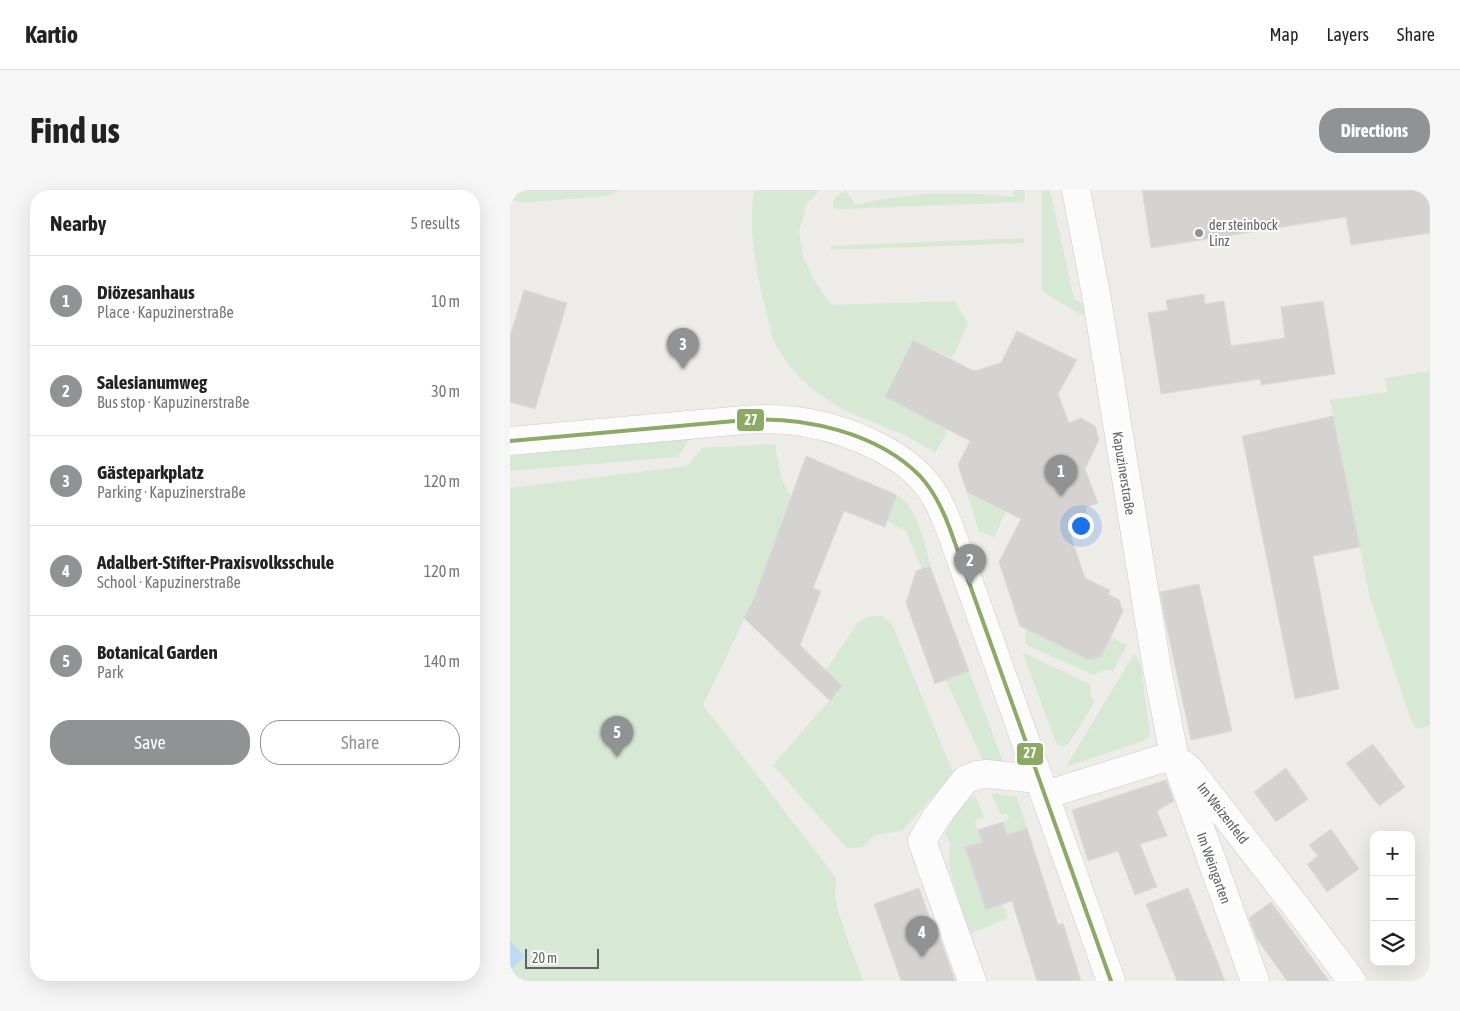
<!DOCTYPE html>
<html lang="en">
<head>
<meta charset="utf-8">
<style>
	:root { --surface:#fff; --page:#f6f6f6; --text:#222; --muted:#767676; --line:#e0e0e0; --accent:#909293 }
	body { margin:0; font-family:"Asap Condensed",sans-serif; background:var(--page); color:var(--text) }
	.controls { position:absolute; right:15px; bottom:15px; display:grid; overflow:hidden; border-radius:10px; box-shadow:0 5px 20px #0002 }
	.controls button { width:45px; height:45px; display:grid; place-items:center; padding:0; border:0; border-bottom:1px solid var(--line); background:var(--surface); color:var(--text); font:25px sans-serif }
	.scale { position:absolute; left:15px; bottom:12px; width:74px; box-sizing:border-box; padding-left:5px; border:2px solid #5e6165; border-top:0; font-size:14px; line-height:18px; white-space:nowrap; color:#5e6165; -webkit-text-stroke:4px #fff; paint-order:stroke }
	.you { position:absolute; left:570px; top:335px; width:18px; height:18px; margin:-12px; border:4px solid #fff; border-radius:50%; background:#1a73e8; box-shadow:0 0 0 8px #1a73e833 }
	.badge { display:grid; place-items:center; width:32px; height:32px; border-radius:50%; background:var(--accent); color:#fff; font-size:16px; font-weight:700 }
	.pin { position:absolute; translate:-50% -41px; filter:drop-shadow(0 1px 2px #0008) }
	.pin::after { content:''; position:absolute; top:26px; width:18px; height:15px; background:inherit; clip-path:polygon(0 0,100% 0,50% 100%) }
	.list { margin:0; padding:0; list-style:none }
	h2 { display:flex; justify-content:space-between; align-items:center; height:65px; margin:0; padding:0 20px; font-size:21px }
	h2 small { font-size:16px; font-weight:400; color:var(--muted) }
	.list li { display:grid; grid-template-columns:32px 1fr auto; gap:15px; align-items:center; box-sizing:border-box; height:90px; padding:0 20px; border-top:1px solid var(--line) }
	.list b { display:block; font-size:19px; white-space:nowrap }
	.list p { margin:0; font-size:16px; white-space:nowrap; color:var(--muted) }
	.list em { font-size:16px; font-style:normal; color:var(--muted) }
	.actions { display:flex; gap:10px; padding:15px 20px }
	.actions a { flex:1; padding:11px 0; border:1px solid var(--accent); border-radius:20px; text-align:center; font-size:18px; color:var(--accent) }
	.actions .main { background:var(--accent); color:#fff }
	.icon { flex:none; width:28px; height:28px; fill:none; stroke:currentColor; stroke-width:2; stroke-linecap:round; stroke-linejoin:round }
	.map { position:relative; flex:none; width:920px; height:791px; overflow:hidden; border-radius:20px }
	header { display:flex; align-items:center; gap:30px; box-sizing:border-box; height:70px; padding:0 25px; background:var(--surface); border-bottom:1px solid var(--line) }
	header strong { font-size:24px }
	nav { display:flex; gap:28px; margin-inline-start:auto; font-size:18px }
	.intro { display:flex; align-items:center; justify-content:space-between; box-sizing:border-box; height:120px; padding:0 30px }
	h1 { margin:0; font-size:35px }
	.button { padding:12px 22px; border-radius:20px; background:var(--accent); color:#fff; font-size:18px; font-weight:700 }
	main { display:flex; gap:30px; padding:0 30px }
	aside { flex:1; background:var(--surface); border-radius:20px; box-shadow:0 5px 20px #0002 }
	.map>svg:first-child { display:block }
	.green { fill:#d7e8d5 }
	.water { fill:#c0dbf3 }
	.building { fill:#d4d3d1; stroke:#dcdbd8 }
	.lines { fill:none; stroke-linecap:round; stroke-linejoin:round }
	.minor-casing { stroke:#cacaca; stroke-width:29 }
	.tertiary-casing { stroke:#cacaca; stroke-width:29 }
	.minor { stroke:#fcfcfc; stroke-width:28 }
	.tertiary { stroke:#fcfcfc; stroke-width:28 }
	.bus-1-casing { stroke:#fff; stroke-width:8 }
	.bus-1 { stroke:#8caa66; stroke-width:4 }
	.poi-dot { fill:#909293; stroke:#fff; stroke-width:2 }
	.labels { text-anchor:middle; stroke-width:4; stroke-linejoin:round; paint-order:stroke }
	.poi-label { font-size:14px; fill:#5e6165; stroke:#fff; text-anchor:start }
	.street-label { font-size:14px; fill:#5e6165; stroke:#fff }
	.line-badge { stroke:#fff; stroke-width:2 }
	.badge-label { font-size:14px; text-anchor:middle; font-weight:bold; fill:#fff }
</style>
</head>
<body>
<header>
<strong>Kartio</strong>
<nav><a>Map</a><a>Layers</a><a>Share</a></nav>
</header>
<div class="intro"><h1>Find us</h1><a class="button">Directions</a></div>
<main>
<aside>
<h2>Nearby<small>5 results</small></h2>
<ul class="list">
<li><span class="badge">1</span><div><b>Diözesanhaus</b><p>Place · Kapuzinerstraße</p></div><em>10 m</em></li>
<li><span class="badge">2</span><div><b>Salesianumweg</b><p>Bus stop · Kapuzinerstraße</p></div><em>30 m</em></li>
<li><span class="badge">3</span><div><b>Gästeparkplatz</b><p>Parking · Kapuzinerstraße</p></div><em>120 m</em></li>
<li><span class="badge">4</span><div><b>Adalbert-Stifter-Praxisvolksschule</b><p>School · Kapuzinerstraße</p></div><em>120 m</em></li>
<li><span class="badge">5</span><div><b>Botanical Garden</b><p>Park</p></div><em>140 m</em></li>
</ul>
<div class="actions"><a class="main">Save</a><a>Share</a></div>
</aside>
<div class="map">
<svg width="920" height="791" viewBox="0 0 920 791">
	<rect width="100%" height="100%" fill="#edece8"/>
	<!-- green -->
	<g class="green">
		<path d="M0 0H111L96 6 11 13 0 8Z"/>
		<path d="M244 0H310L296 15 289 42 293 67 305 92 321 115 445 111 458 134 442 168 403 150 375 207 438 240 425 263C414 256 403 249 392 244 370 234 346 227 326 215 301 201 275 177 264 150 260 142 259 132 257 124 246 84 238 41 244 0Z"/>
		<path d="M336 0 345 15C395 3 451 0 502 7L504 0H514L515 6 513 12 329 19 323 17C322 8 329 4 336 0Z"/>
		<path d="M532 0H540L564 109 578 116 576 123 571 125 540 106 532 100Z"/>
		<path d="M514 48V53L321 60V56Z"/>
		<path d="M920 181V536L907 539 901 530 860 409 850 357 820 210 877 202 875 188Z"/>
		<path d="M180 248 168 267 0 281V266Z"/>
		<path d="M265 254 271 287 281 308 243 411 193 515 326 688 325 704 328 722 353 791H0V298L177 276 192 258Z"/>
		<path d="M457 302 496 321 484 347 469 341Z"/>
		<path d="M387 305C408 318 414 353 421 376L412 379 396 341 377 331Z"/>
		<path d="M361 426H372L382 434 443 583 392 641 365 645 352 657 346 658H337L263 575 332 496 316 480 349 431Z"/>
		<path d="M517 439 579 470 591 467 600 447 617 455 603 481C597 478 589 481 584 485L516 455 515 444Z"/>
		<path d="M513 463 580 494 581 506 585 511 559 553C555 557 550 557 546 552Z"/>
		<path d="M624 464 627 467 631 476 639 538V546L633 551 556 577Z"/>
		<path d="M459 481 491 566 492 573 480 574 472 568 436 490Z"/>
		<path d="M481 603 507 607 517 638 497 645 493 632 499 629 497 623 491 625Z"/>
		<path d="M465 605 474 627 465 631 472 652 455 658 476 720 493 714 498 728 455 746 441 711 449 709 440 681 439 666 440 653 435 644C443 629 451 613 465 605Z"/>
	</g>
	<!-- water -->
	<path class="water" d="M0 751 15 766 2 779 0 778Z"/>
	<!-- building -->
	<g class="building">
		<path d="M632 0H920V43L841 55 836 27 641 58Z"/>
		<path d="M14 100 57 113 25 219 0 212V146Z"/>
		<path d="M694 104 695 114 714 111 721 156 775 148 771 117 813 111 825 184 751 195 750 189 651 204 638 123 658 120 656 110Z"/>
		<path d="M507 141 567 170 548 204 559 233 571 228 585 236 589 250 575 279 588 313 576 317V339L561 347 575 388 600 400 598 404 609 410 613 421 591 467 579 470 510 436 489 372 511 329 457 302 448 275 460 251 375 207 403 150 464 181 491 173Z"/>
		<path d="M823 226 850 357 803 366 829 499 785 509 732 246Z"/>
		<path d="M296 266 387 305 375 337 334 321 303 398 311 401 290 455 332 496 320 511 234 428 243 411Z"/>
		<path d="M420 376 459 481 425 494 396 413 406 381Z"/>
		<path d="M689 394 722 541 681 550 655 429 650 402Z"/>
		<path d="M863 554 895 597 869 616 836 573Z"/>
		<path d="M776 578 798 609 766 632 744 602Z"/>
		<path d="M656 590 664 611 647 621 657 646 630 654 647 697 625 705 608 661 578 671 562 620Z"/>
		<path d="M493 632 497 645 517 638 548 735 553 733 571 791H527L502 711 476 720 455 657 472 652 468 640Z"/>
		<path d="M821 639 849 679 817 702 797 674 808 666 799 655Z"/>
		<path d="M409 698 425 743 428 742 445 791H391L364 714Z"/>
		<path d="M678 698 706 768 715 791H667L636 714Z"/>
		<path d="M761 712 819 791H777L747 749 739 728Z"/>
	</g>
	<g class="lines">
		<defs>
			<g id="minor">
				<path d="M566 0 586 104 647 478 664 565 745 791"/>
				<path d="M674 575 680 580 788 719 842 791"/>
				<path d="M535 605 664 565"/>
				<path d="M462 791 412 651 427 626 455 590 467 585 476 584 529 589"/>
			</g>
			<path id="tertiary" d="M0 251 223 231C240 229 258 228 276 230 325 234 394 259 422 301 430 313 435 326 440 339L601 791"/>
		</defs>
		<!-- minor casing -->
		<use href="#minor" class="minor-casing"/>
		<!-- tertiary casing -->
		<use href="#tertiary" class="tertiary-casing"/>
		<!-- minor -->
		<use href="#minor" class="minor"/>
		<!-- tertiary -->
		<use href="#tertiary" class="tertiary"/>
		<defs>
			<path id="bus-1" d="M0 251 236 230C294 226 368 243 410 286 424 301 433 320 440 339L601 791"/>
		</defs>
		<!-- bus-1 casing -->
		<use href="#bus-1" class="bus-1-casing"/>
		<!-- bus-1 -->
		<use href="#bus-1" class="bus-1"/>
	</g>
	<!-- markers -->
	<circle class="poi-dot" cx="689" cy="43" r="5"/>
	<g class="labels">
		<!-- poi labels -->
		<g class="poi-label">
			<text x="699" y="40">der steinbock<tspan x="699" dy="16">Linz</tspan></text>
		</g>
		<!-- street labels -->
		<g class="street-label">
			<text transform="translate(614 283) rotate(81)" y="5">Kapuzinerstraße</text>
			<text transform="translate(713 623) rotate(52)" y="5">Im Weizenfeld</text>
			<text transform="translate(704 678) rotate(70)" y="5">Im Weingarten</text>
		</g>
	</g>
	<g class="line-badge">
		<rect x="226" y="218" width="29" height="24" rx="5" fill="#8caa66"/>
		<rect x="506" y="552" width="28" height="24" rx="5" fill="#8caa66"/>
	</g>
	<g class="badge-label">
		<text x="241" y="235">27</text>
		<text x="520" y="568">27</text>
	</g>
</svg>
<div class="controls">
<button>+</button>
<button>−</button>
<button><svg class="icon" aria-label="layers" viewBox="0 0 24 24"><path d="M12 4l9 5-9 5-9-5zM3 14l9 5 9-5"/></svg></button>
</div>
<div class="scale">20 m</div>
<div class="you"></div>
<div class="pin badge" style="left:551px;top:306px">1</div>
<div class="pin badge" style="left:460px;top:395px">2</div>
<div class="pin badge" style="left:173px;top:179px">3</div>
<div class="pin badge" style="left:412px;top:767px">4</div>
<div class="pin badge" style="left:107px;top:567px">5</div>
</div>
</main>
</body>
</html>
